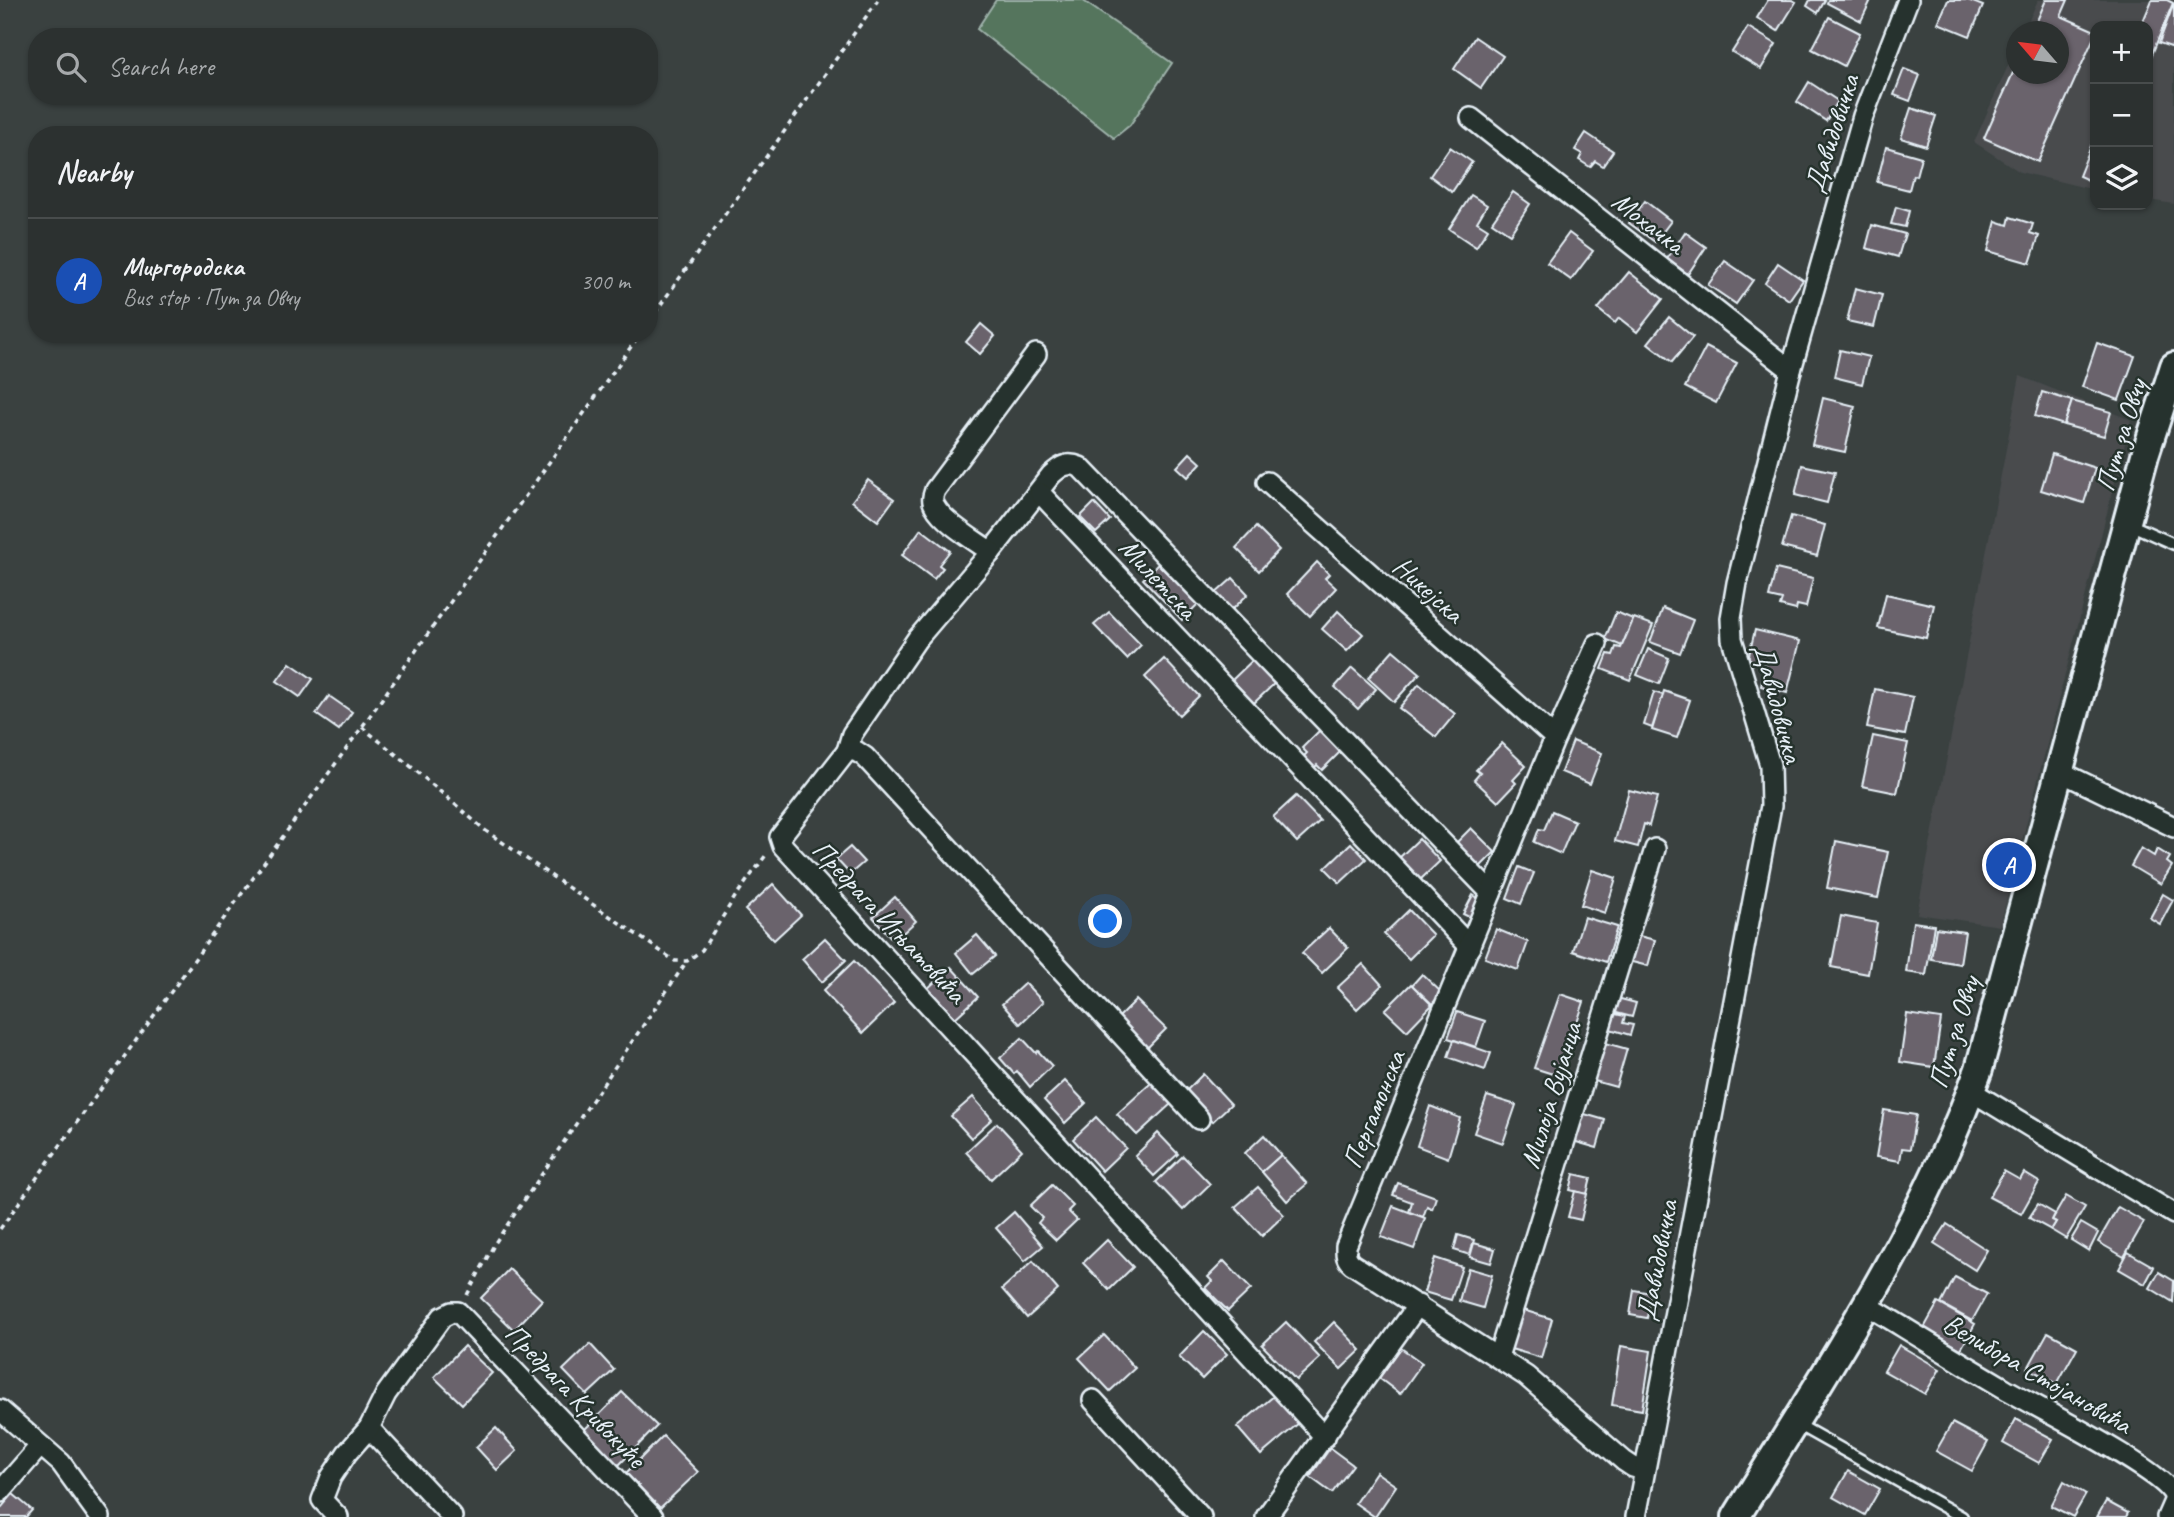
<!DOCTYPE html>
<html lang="en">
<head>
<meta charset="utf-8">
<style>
	:root { --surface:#2c3130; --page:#343938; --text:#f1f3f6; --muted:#a6a9ab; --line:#484c4c; --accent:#e69b98 }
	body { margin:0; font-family:Caveat,sans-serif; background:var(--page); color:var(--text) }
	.controls { position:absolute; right:21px; top:21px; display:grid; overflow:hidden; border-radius:14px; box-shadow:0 2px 5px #0004 }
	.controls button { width:63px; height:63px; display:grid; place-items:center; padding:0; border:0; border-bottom:2px solid var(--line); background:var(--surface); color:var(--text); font:35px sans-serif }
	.compass { position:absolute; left:2006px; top:21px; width:63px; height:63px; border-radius:50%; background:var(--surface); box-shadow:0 2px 5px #0004; rotate:298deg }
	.you { position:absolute; left:1106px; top:922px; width:24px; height:24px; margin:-18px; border:5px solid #fff; border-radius:50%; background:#1a73e8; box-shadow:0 0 0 10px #1a73e833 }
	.badge { display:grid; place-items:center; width:46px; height:46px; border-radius:50%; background:var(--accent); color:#fff; font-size:23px; font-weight:700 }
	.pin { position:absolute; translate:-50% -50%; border:4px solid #fff; box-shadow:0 2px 7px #0006 }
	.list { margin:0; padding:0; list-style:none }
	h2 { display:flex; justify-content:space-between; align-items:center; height:91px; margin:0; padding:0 28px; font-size:30px }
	h2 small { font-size:23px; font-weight:400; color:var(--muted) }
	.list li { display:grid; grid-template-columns:46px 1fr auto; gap:21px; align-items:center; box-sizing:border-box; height:126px; padding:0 28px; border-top:2px solid var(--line) }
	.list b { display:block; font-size:26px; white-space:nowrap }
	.list p { margin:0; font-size:23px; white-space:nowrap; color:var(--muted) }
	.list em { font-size:23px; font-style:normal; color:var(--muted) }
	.icon { flex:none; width:38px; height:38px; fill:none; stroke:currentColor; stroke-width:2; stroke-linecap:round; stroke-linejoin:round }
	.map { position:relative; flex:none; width:2174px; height:1517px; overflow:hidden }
	.search { position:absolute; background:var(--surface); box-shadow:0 2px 5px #0004; left:28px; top:28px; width:630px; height:77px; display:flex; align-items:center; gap:18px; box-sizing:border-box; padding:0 24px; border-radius:28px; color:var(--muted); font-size:26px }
	.panel { position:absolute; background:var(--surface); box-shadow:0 2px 5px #0004; left:28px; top:126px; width:630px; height:217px; border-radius:28px }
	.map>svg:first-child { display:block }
	.built { fill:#484b4d }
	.green { fill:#55745d; stroke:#9eb2aa; stroke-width:2 }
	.building { fill:#6a636c; stroke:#e8f1f8; stroke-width:2 }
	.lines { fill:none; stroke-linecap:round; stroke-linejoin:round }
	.lane-casing { stroke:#e8f1f8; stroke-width:15 }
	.street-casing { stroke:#e8f1f8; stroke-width:24 }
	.secondary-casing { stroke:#e8f1f8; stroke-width:32 }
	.path { stroke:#e8f1f8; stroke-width:3.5; stroke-dasharray:5 5; stroke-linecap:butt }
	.lane { stroke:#26332d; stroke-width:10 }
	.street { stroke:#26332d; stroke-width:19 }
	.secondary { stroke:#26332d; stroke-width:26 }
	.labels { text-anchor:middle; stroke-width:5; stroke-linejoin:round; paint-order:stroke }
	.street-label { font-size:28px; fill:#e8f1f8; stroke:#26332d }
</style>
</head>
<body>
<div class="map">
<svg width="2174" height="1517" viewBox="0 0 2174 1517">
	<rect width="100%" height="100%" fill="#3a4140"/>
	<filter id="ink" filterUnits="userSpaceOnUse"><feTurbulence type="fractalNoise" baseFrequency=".0143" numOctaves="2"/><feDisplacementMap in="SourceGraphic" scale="14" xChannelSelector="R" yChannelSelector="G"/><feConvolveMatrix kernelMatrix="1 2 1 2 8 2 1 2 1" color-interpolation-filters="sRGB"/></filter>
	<g filter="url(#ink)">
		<!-- built -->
		<g class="built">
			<path d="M2038 0H2174V204L2148 200V26H2095V190L2020 172 1974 142 2016 48V74H2058V32L2024 31Z"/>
			<path d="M2020 376 2131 420 2000 926 1917 914Z"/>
		</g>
		<!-- green -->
		<path class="green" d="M996 0H1082L1172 63 1130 125 1114 138 977 29Z"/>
		<!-- building -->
		<g class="building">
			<path d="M1768 0H1792L1796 2 1778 31 1757 18Z"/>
			<path d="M1810 0H1825L1818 13 1807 6Z"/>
			<path d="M1828 0H1871L1861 21 1827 3Z"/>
			<path d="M1948 0H1968L1983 6 1970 36 1938 23Z"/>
			<path d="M2046 0H2068L2061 16 2095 31V35L2038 162 1984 138 2016 66V74H2058V32H2032Z"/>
			<path d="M2152 0H2167L2173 3 2148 64V26H2141Z"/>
			<path d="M2174 3V48L2159 43Z"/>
			<path d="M1829 17 1860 33 1844 66 1812 49Z"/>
			<path d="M1748 27 1776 44 1761 69 1732 52Z"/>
			<path d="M1475 37 1503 56 1481 88 1454 69Z"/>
			<path d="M1904 69 1920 75 1910 101 1894 95Z"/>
			<path d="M1809 82 1838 101 1826 121 1797 102Z"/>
			<path d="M1911 108 1936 116 1926 146 1901 138Z"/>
			<path d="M1586 133 1613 151 1603 166 1595 161 1590 167 1579 160 1582 154 1575 150Z"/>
			<path d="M2095 136V183L2079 176Z"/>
			<path d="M1450 147 1472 162 1452 192 1430 176Z"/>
			<path d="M1886 147 1921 157 1916 176 1913 175 1909 190 1877 182Z"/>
			<path d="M1513 192 1530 204 1510 234 1492 222Z"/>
			<path d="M1471 195 1487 205 1477 222 1488 229 1476 247 1449 229Z"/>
			<path d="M1645 201 1671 221 1655 242 1629 223Z"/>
			<path d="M1896 207 1909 211 1905 227 1891 224Z"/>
			<path d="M2010 217 2033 224 2030 233 2039 236 2030 263 1988 251 1996 221 2008 225Z"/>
			<path d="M1872 225 1905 234 1898 257 1866 248Z"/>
			<path d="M1685 232 1706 247 1688 274 1667 259Z"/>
			<path d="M1569 233 1593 251 1571 280 1547 263Z"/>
			<path d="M1725 261 1753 280 1736 304 1708 285Z"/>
			<path d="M1778 263 1803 280 1789 300 1765 283Z"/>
			<path d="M1629 272 1663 299 1637 332 1619 318 1615 323 1598 309Z"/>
			<path d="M1855 288 1882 295 1874 327 1847 321Z"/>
			<path d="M1669 317 1693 337 1672 362 1648 343Z"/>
			<path d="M981 324 995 336 980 354 966 342Z"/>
			<path d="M2097 343 2135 356 2119 400 2082 387Z"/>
			<path d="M1706 347 1737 363 1716 403 1685 387Z"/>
			<path d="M1840 350 1869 357 1862 384 1834 377Z"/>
			<path d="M2042 392 2072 401 2064 425 2035 416Z"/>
			<path d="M1823 398 1855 406 1845 452 1812 445Z"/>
			<path d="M2072 401 2111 412 2104 436 2064 425Z"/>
			<path d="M1190 453 1201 463 1188 477 1177 467Z"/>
			<path d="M2052 454 2095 468 2084 503 2041 490Z"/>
			<path d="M1802 465 1835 472 1827 503 1795 495Z"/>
			<path d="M868 480 894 499 878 521 852 501Z"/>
			<path d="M1094 503 1110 520 1096 533 1080 517Z"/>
			<path d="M1791 516 1825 525 1817 556 1782 547Z"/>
			<path d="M1256 527 1279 550 1259 571 1236 548Z"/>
			<path d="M921 529 950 551 939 565 943 568 934 579 902 555Z"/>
			<path d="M1317 562 1329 574 1325 578 1336 588 1310 616 1287 594Z"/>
			<path d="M1158 564 1198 604 1182 620 1143 579Z"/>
			<path d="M1776 569 1813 578 1806 607 1797 605 1796 610 1780 606 1782 600 1769 597Z"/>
			<path d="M1233 578 1248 594 1231 611 1215 594Z"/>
			<path d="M1886 594 1934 605 1926 638 1878 628Z"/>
			<path d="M1663 608 1693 620 1680 653 1650 642Z"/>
			<path d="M1338 611 1363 634 1347 651 1322 629Z"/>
			<path d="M1109 612 1141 645 1127 659 1094 625Z"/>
			<path d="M1616 612 1633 619 1622 646 1605 639Z"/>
			<path d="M1634 618 1653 625 1630 680 1602 669 1608 654 1613 655 1616 647 1621 648Z"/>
			<path d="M1755 630 1800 641 1787 693 1761 686 1766 663 1748 659Z"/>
			<path d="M1648 649 1669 658 1659 684 1637 675Z"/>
			<path d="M1393 650 1420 673 1394 702 1368 678Z"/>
			<path d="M1257 656 1279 679 1254 703 1232 680Z"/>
			<path d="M1164 659 1199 696 1179 715 1145 677Z"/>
			<path d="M290 663 313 679 300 697 277 681Z"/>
			<path d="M1352 668 1376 689 1358 709 1335 687Z"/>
			<path d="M1419 684 1455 714 1436 737 1399 708Z"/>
			<path d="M1875 689 1913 697 1905 735 1867 728Z"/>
			<path d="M1664 691 1690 700 1677 738 1652 730Z"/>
			<path d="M1654 692 1663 695 1652 728 1644 725Z"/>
			<path d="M329 696 352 712 339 730 316 714Z"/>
			<path d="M1322 728 1343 749 1322 770 1317 765 1312 770 1301 759 1307 753 1302 748Z"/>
			<path d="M1873 736 1908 743 1897 793 1862 786Z"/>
			<path d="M1573 741 1602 753 1590 784 1561 772Z"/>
			<path d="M1502 743 1526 766 1513 780 1516 783 1498 802 1474 780 1480 773 1476 770Z"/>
			<path d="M1629 790 1657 797 1649 826 1644 824 1638 847 1615 841Z"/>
			<path d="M1296 796 1320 821 1297 842 1273 817Z"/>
			<path d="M1552 811 1575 821 1561 854 1534 842 1539 829 1544 830Z"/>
			<path d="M1471 828 1495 852 1477 870 1453 846Z"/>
			<path d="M1419 839 1440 861 1420 880 1399 858Z"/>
			<path d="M1836 841 1888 852 1878 898 1827 888Z"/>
			<path d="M1351 843 1366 859 1340 883 1325 868Z"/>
			<path d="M850 847 864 862 850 874 836 859Z"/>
			<path d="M2141 848 2154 856 2157 849 2170 857 2167 862 2172 866 2161 884 2131 866Z"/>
			<path d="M1519 867 1534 873 1521 904 1507 898Z"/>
			<path d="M1592 870 1616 878 1605 913 1581 905Z"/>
			<path d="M773 884 801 915 774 940 745 910Z"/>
			<path d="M2163 894 2173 900 2160 924 2150 918Z"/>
			<path d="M1473 895 1485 902 1475 920 1463 914Z"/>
			<path d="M895 897 916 921 894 941 873 917Z"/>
			<path d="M1409 910 1433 935 1409 959 1384 934Z"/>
			<path d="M1841 916 1877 923 1868 974 1831 967Z"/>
			<path d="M1584 917 1617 927 1606 962 1573 951Z"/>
			<path d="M1913 922 1934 925 1926 975 1906 972Z"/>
			<path d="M1329 928 1348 948 1322 973 1302 953Z"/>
			<path d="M1936 928 1965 932 1960 964 1931 959Z"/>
			<path d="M1496 929 1528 942 1518 970 1485 958Z"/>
			<path d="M977 935 995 956 973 974 956 953Z"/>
			<path d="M1635 935 1655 940 1648 966 1628 961Z"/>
			<path d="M825 938 846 960 822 982 802 959Z"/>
			<path d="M854 961 894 1003 863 1033 823 991Z"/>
			<path d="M1363 964 1382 985 1357 1009 1337 988Z"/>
			<path d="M951 967 978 997 953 1020 926 990Z"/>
			<path d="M1422 974 1442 993 1432 1004 1412 985Z"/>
			<path d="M1025 983 1043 1002 1020 1024 1002 1004Z"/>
			<path d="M1411 984 1432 1005 1407 1031 1385 1010Z"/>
			<path d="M1560 994 1584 1002 1559 1076 1534 1068Z"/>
			<path d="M1613 997 1636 1003 1632 1017 1609 1011Z"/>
			<path d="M1136 1000 1166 1029 1145 1050 1115 1021Z"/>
			<path d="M1457 1012 1485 1021 1476 1047 1448 1038Z"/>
			<path d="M1615 1014 1625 1016 1623 1023 1633 1025 1630 1035 1610 1029Z"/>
			<path d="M1907 1014 1941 1019 1934 1067 1900 1062Z"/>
			<path d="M1022 1038 1036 1053 1038 1051 1052 1066 1030 1087 1017 1071 1014 1074 1000 1058Z"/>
			<path d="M1454 1040 1491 1053 1485 1070 1448 1057Z"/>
			<path d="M1602 1042 1627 1049 1616 1087 1591 1080Z"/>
			<path d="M1203 1074 1231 1104 1212 1122 1184 1093Z"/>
			<path d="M1065 1081 1086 1103 1065 1123 1044 1100Z"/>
			<path d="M1151 1083 1171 1104 1137 1135 1117 1114Z"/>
			<path d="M1487 1096 1516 1105 1503 1143 1474 1133Z"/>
			<path d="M973 1097 992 1119 971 1138 951 1116Z"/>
			<path d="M1430 1106 1460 1118 1448 1158 1417 1146Z"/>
			<path d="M1884 1110 1916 1115 1910 1149 1902 1148 1900 1161 1876 1157Z"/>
			<path d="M1581 1113 1605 1120 1597 1148 1573 1141Z"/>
			<path d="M1096 1117 1126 1148 1102 1171 1073 1139Z"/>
			<path d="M997 1123 1022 1150 991 1179 966 1152Z"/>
			<path d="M1158 1133 1178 1154 1154 1176 1135 1156Z"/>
			<path d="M1264 1135 1281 1155 1262 1172 1245 1153Z"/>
			<path d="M1281 1155 1307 1184 1287 1201 1262 1172Z"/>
			<path d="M1183 1156 1210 1184 1183 1210 1156 1182Z"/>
			<path d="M2004 1171 2020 1180 2024 1173 2039 1182 2021 1214 1989 1197Z"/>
			<path d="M1574 1174 1591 1178 1587 1194 1570 1190Z"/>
			<path d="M1398 1183 1436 1197 1432 1209 1427 1206 1423 1217 1409 1212 1412 1202 1393 1195Z"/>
			<path d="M1052 1185 1073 1206 1068 1211 1077 1220 1056 1240 1038 1223 1042 1218 1030 1206Z"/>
			<path d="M1258 1187 1284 1215 1262 1236 1235 1207Z"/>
			<path d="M1575 1191 1587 1194 1581 1220 1568 1217Z"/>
			<path d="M2066 1196 2085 1207 2066 1239 2051 1230 2056 1222 2052 1220Z"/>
			<path d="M2038 1204 2055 1214 2052 1220 2056 1222 2051 1230 2029 1218Z"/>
			<path d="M1393 1206 1425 1218 1414 1249 1381 1237Z"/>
			<path d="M2118 1207 2144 1222 2124 1257 2098 1242Z"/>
			<path d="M1014 1212 1043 1246 1025 1261 996 1228Z"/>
			<path d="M2081 1223 2098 1233 2089 1251 2071 1240Z"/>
			<path d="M1947 1224 1987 1250 1975 1270 1934 1244Z"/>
			<path d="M1458 1235 1474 1240 1470 1255 1454 1250Z"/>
			<path d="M1107 1240 1133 1267 1109 1290 1083 1263Z"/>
			<path d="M1474 1243 1495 1249 1491 1263 1470 1257Z"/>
			<path d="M2128 1252 2154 1267 2145 1284 2119 1269Z"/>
			<path d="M1435 1258 1462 1267 1451 1300 1424 1292Z"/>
			<path d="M1033 1261 1058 1290 1027 1318 1002 1289Z"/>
			<path d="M1224 1261 1251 1289 1228 1311 1205 1288 1212 1281 1208 1277Z"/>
			<path d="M1468 1268 1492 1275 1483 1308 1459 1301Z"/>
			<path d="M509 1269 542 1300 514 1330 481 1298Z"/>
			<path d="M2159 1272 2174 1281 2173 1302 2150 1288Z"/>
			<path d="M1955 1277 1987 1294 1972 1321 1941 1304Z"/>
			<path d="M1634 1290 1651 1293 1647 1318 1630 1315Z"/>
			<path d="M1938 1303 1975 1324 1961 1349 1924 1328Z"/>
			<path d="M1523 1310 1552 1319 1541 1358 1511 1349Z"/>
			<path d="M1286 1322 1320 1358 1296 1380 1262 1345Z"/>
			<path d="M1334 1322 1361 1350 1341 1369 1314 1342Z"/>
			<path d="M1204 1331 1227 1354 1202 1379 1179 1357Z"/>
			<path d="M2048 1332 2077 1348 2057 1384 2028 1368Z"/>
			<path d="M1104 1335 1135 1368 1110 1391 1079 1358Z"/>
			<path d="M590 1344 614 1370 587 1395 563 1370Z"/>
			<path d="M1899 1345 1940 1369 1925 1394 1884 1371Z"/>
			<path d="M464 1346 492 1373 462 1404 434 1377Z"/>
			<path d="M1621 1346 1651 1351 1642 1410 1612 1405Z"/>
			<path d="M1401 1348 1422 1363 1400 1394 1379 1378Z"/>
			<path d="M622 1392 657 1426 618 1466 583 1431Z"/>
			<path d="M1275 1395 1299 1423 1261 1455 1237 1427Z"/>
			<path d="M2016 1419 2053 1439 2039 1463 2003 1443Z"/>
			<path d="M1952 1423 1988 1442 1972 1471 1936 1451Z"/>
			<path d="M496 1428 517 1451 497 1470 476 1447Z"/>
			<path d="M663 1436 698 1472 660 1508 626 1473Z"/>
			<path d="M1330 1448 1353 1465 1332 1493 1310 1477Z"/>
			<path d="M1848 1471 1880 1489 1865 1515 1833 1497Z"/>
			<path d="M1376 1472 1396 1486 1375 1517 1355 1503Z"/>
			<path d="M2064 1481 2086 1494 2073 1517 2051 1506Z"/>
			<path d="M13 1494 32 1510 26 1517H0V1509Z"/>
			<path d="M2106 1501 2128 1513 2126 1517H2097Z"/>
		</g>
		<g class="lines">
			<defs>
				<g id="lane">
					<path d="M2127 523 2174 544"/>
					<path d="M1795 1423 1962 1517"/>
				</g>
				<g id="street">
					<path d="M1471 118 1791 370"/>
					<path d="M1036 354 935 490C933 496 931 500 935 506 943 522 976 541 991 552L1051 475C1061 466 1067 462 1080 467L1491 893"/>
					<path d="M1267 482 1555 738"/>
					<path d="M1040 493 1470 947"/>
					<path d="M1597 644 1555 738 1346 1246C1346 1254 1345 1258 1352 1264L1526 1376 1624 1461 1633 1467 1644 1470"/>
					<path d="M847 751 852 734 917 639 991 552"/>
					<path d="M2059 771 2174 827"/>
					<path d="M1971 1091 2174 1214"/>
					<path d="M1199 1119 865 757 856 751H847L780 837 783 846 1325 1437"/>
					<path d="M1867 1305C1913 1333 1958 1361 2004 1388 2034 1406 2165 1471 2174 1496"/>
					<path d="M1498 1357 1655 849"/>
					<path d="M1093 1400 1201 1517"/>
					<path d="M0 1410 61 1463 100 1517"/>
					<path d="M369 1428 452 1517"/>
					<path d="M0 1492 40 1446"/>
					<path d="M338 1517 322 1500 331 1477 347 1453 369 1428 386 1394 442 1317 452 1312H458L653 1517"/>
					<path d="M1266 1517 1418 1305"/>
					<path d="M1636 1517 1771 806 1770 765 1732 639 1731 618 1737 583 1791 370 1863 116 1908 0"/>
					<path d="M2167 1517 2174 1501"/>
				</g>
				<path id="secondary" d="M1736 1517C1825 1373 1921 1230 1979 1069L2145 455 2174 366"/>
			</defs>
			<!-- lane casing -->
			<use href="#lane" class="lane-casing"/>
			<!-- street casing -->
			<use href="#street" class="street-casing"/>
			<!-- secondary casing -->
			<use href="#secondary" class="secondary-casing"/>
			<!-- path -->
			<g class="path">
				<path d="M649 321 878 0"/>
				<path d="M362 727 414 769 486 831 675 961H687L702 950 735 897 766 855"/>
				<path d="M0 1229 362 727 640 334"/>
				<path d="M467 1295 495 1243 687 961"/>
			</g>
			<!-- lane -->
			<use href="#lane" class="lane"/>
			<!-- street -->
			<use href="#street" class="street"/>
			<!-- secondary -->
			<use href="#secondary" class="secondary"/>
		</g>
	</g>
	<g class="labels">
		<!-- street labels -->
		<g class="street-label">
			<text transform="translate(1831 133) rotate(-72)" y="10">Давидовичка</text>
			<text transform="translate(1649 222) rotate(38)" y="10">Мохачка</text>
			<text transform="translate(2120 435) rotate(-73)" y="10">Пут за Овчу</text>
			<text transform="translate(1159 578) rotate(47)" y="10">Милетска</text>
			<text transform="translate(1429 589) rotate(42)" y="10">Никејска</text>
			<text transform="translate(1779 703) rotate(75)" y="10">Давидовичка</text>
			<text transform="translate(890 921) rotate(47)" y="10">Предрага Игњатовића</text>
			<text transform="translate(1953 1032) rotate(-73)" y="10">Пут за Овчу</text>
			<text transform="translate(1550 1095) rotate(-73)" y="10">Милоја Вујанца</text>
			<text transform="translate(1373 1109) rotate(-68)" y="10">Пергамонска</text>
			<text transform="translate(1656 1260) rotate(-79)" y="10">Давидовичка</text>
			<text transform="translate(2038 1373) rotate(30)" y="10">Велибора Стојановића</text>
			<text transform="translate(576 1395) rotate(46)" y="10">Предрага Кривокуће</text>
		</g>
	</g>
</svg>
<div class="controls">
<button>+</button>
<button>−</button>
<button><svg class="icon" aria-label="layers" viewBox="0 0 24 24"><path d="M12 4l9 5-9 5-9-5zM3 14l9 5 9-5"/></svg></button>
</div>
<svg class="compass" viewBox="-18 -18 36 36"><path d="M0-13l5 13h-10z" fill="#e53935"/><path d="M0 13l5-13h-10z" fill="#a6a9ab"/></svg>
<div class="you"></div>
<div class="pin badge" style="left:2009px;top:865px;background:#1a4fb4">A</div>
<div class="search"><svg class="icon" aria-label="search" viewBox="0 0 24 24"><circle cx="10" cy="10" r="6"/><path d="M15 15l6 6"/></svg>Search here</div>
<section class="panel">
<h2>Nearby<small></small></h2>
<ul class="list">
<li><span class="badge" style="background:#1a4fb4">A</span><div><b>Миргородска</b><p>Bus stop · Пут за Овчу</p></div><em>300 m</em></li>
</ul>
</section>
</div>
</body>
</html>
